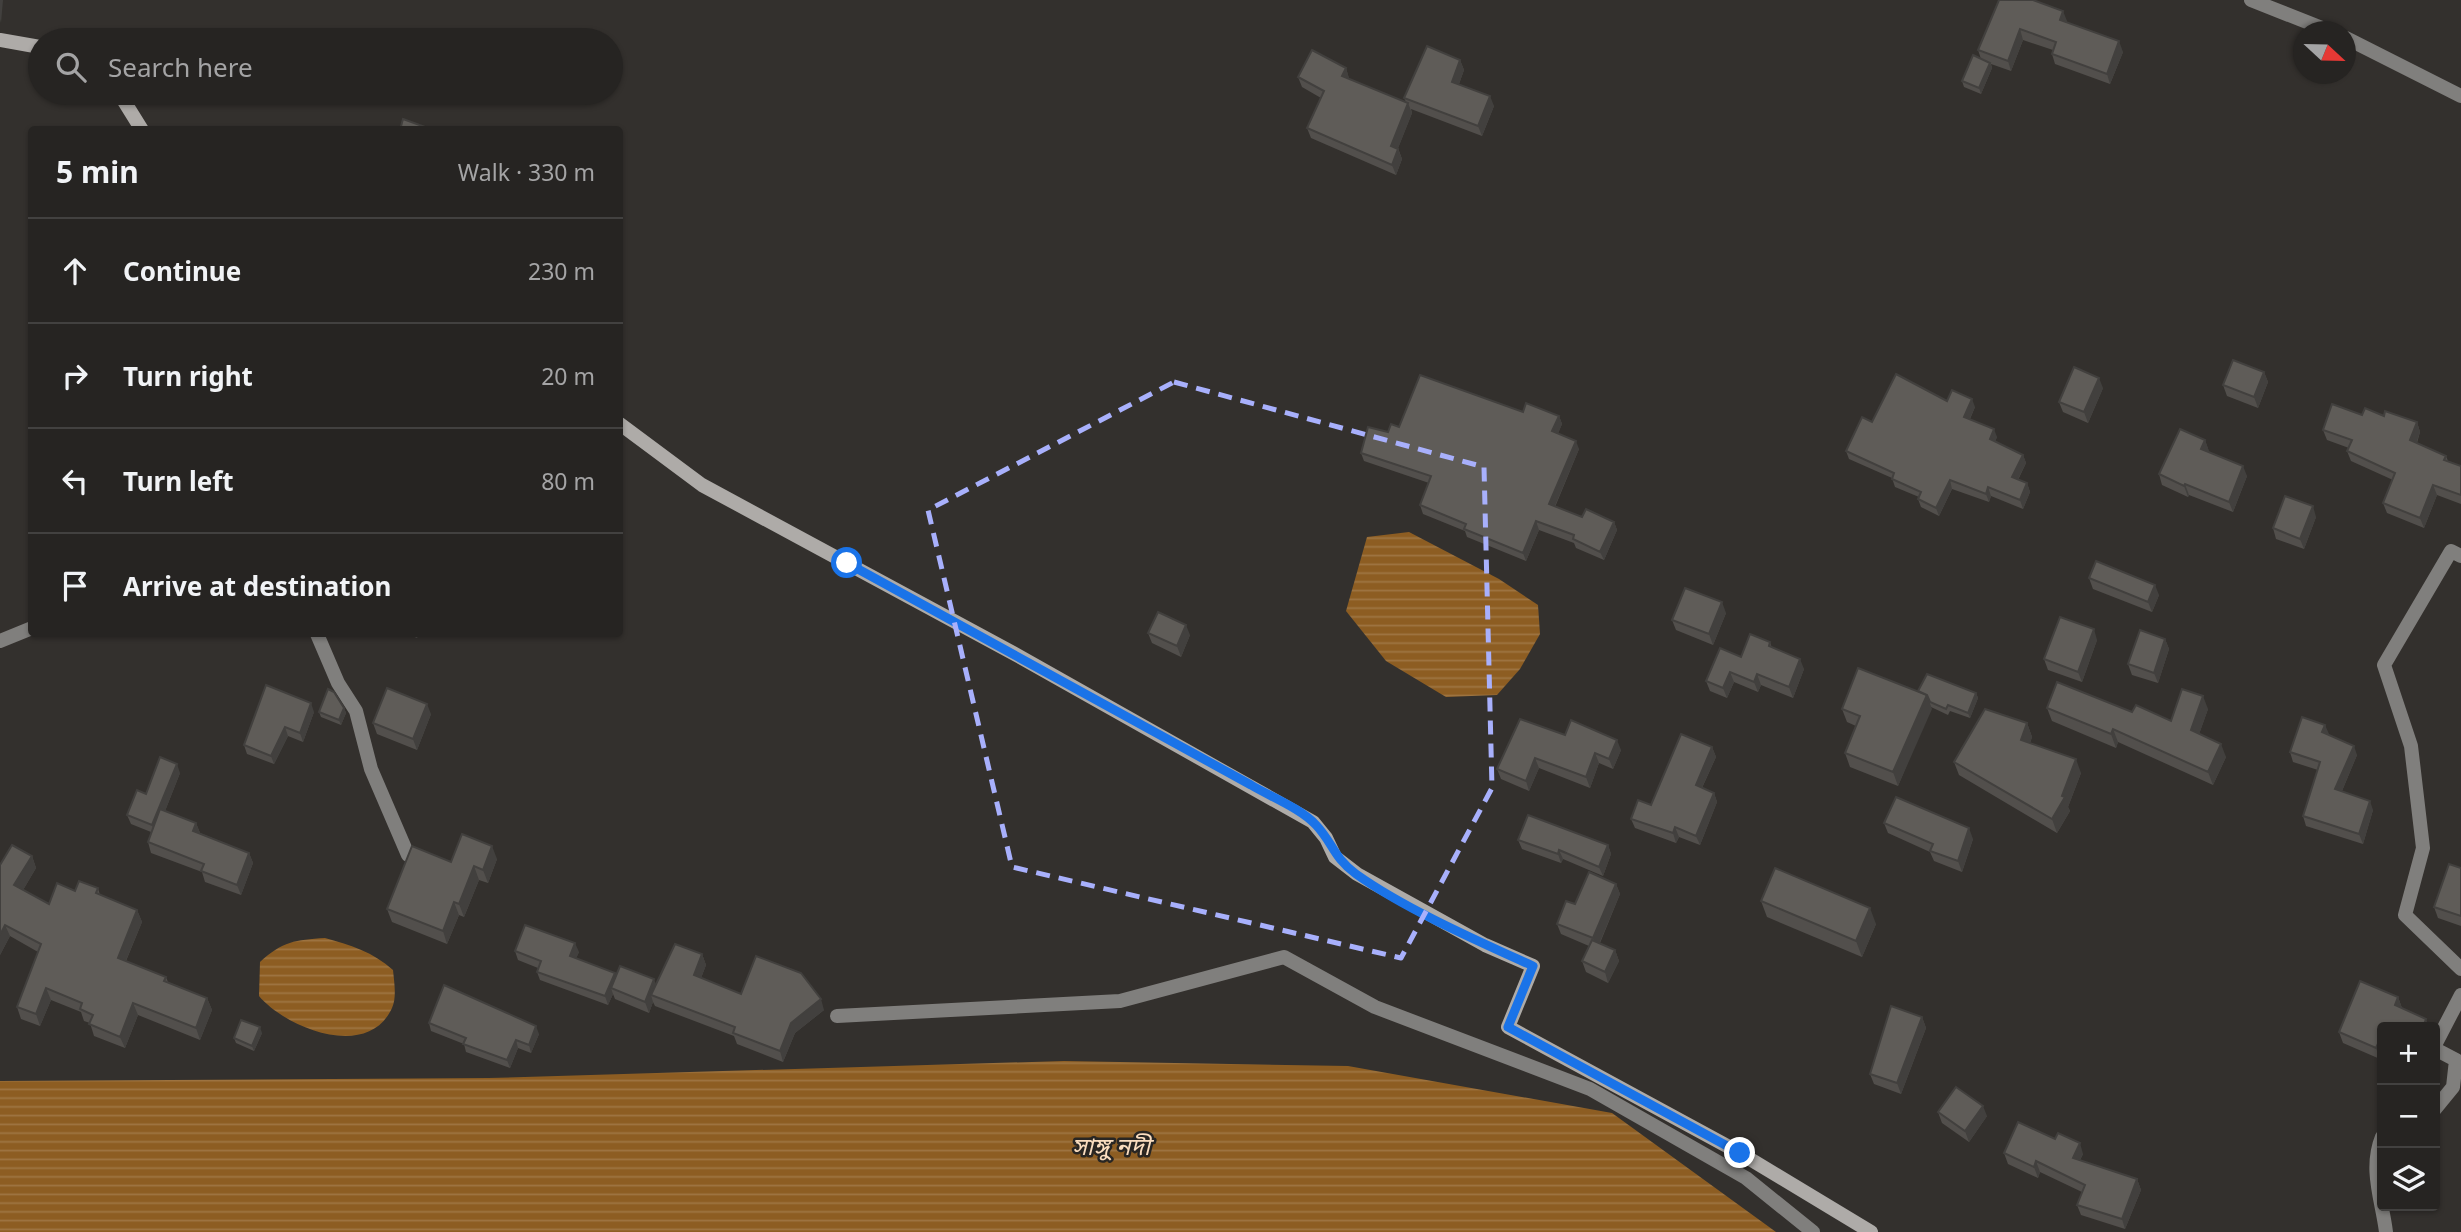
<!DOCTYPE html>
<html lang="en">
<head>
<meta charset="utf-8">
<style>
	:root { --surface:#262422; --page:#2e2c2a; --text:#f1f3f6; --muted:#a4a4a5; --line:#424140 }
	body { margin:0; font-family:"Noto Sans","Noto Sans Bengali",sans-serif; background:var(--page); color:var(--text) }
	.controls { position:absolute; right:21px; bottom:21px; display:grid; overflow:hidden; border-radius:7px; box-shadow:0 2px 5px #0004 }
	.controls button { width:63px; height:63px; display:grid; place-items:center; padding:0; border:0; border-bottom:2px solid var(--line); background:var(--surface); color:var(--text); font:35px sans-serif }
	.compass { position:absolute; left:2293px; top:21px; width:63px; height:63px; border-radius:50%; background:var(--surface); box-shadow:0 2px 5px #0004; rotate:112deg }
	.stop { position:absolute; width:21px; height:21px; margin:-16px; border:5px solid #1a73e8; border-radius:50%; background:#fff }
	.stop.end { background:#1a73e8; border-color:#fff; box-shadow:0 2px 7px #0008 }
	.list { margin:0; padding:0; list-style:none }
	h2 { display:flex; justify-content:space-between; align-items:center; height:91px; margin:0; padding:0 28px; font-size:30px }
	h2 small { font-size:23px; font-weight:400; color:var(--muted) }
	.list li { display:grid; grid-template-columns:46px 1fr auto; gap:21px; align-items:center; box-sizing:border-box; height:105px; padding:0 28px; border-top:2px solid var(--line) }
	.list b { display:block; font-size:26px; white-space:nowrap }
	.list em { font-size:23px; font-style:normal; color:var(--muted) }
	.icon { flex:none; width:38px; height:38px; fill:none; stroke:currentColor; stroke-width:2; stroke-linecap:round; stroke-linejoin:round }
	.map { position:relative; flex:none; width:2461px; height:1232px; overflow:hidden }
	.search { position:absolute; background:var(--surface); box-shadow:0 2px 5px #0004; left:28px; top:28px; width:595px; height:77px; display:flex; align-items:center; gap:18px; box-sizing:border-box; padding:0 24px; border-radius:38px; color:var(--muted); font-size:26px }
	.panel { position:absolute; background:var(--surface); box-shadow:0 2px 5px #0004; left:28px; top:126px; width:595px; height:511px; border-radius:7px }
	.map>svg:first-child { display:block }
	.water { fill:url(#water-rules) }
	.lines { fill:none; stroke-linecap:round; stroke-linejoin:round }
	.minor { stroke:#807f7d; stroke-width:14 }
	.secondary { stroke:#aeaba8; stroke-width:14 }
	.wall { fill:#524f4c }
	.shaded-wall { fill:#42403e }
	.building { fill:#5f5c58; stroke:#42403e; stroke-width:2 }
	.route { stroke:#1a73e8; stroke-width:9 }
	.marked { fill:none; stroke:#a8b0fc; stroke-width:5; stroke-dasharray:14 9; stroke-linejoin:round }
	.labels { text-anchor:middle; stroke-width:5; stroke-linejoin:round; paint-order:stroke }
	.water-label { font-size:24px; font-style:italic; fill:#fbdec0; stroke:#292623 }
</style>
</head>
<body>
<div class="map">
<svg width="2461" height="1232" viewBox="0 0 2461 1232">
	<defs>
		<pattern id="water-rules" width="6" height="5" patternUnits="userSpaceOnUse" patternTransform="scale(1.75)"><rect width="6" height="5" fill="#8d5d22"/><path d="M0 2.5h6" fill="none" stroke="#9e7542"/></pattern>
	</defs>
	<rect width="100%" height="100%" fill="#33302d"/>
	<!-- water -->
	<g class="water">
		<path d="M1409 532 1499 579 1538 605 1540 634 1520 669 1497 695 1446 697 1386 661 1346 611 1367 537Z"/>
		<path d="M325 938C351 945 373 952 393 970 394 981 397 997 392 1008 368 1061 286 1028 259 996L260 962C283 941 295 940 325 938Z"/>
		<path d="M1064 1061 1348 1066 1612 1113 1776 1232H0V1081L489 1078Z"/>
	</g>
	<g class="lines">
		<!-- minor -->
		<g class="minor">
			<path d="M2251 0 2332 32"/>
			<path d="M2346 38 2461 96"/>
			<path d="M2461 556 2451 551 2384 665 2411 746 2423 848 2405 915 2461 969"/>
			<path d="M317 634 338 683 356 711 371 769 408 855"/>
			<path d="M0 641 32 628"/>
			<path d="M837 1016 1120 1001 1284 957 1375 1007 1590 1089 1746 1178 1813 1232"/>
			<path d="M2435 1045 2461 995"/>
			<path d="M2435 1049 2456 1060 2453 1087 2435 1109"/>
			<path d="M2382 1137C2369 1169 2382 1200 2386 1232"/>
		</g>
		<!-- secondary -->
		<g class="secondary">
			<path d="M0 40 40 47"/>
			<path d="M119 93 142 130"/>
			<path d="M620 424 702 485 1013 653 1313 822 1326 838 1335 857 1357 874 1485 945 1533 966 1508 1027 1740 1153 1871 1232"/>
		</g>
	</g>
	<!-- wall -->
	<g class="wall">
		<path d="M1999 0 2067 21V22L2123 52 2110 84 2055 64 2052 54 2053 50 2023 40 2011 71 1991 64 1992 68 1981 94 1964 87 1962 81 1981 59 1978 50Z"/>
		<path d="M1460 60 1464 70 1459 84 1494 106 1482 136 1411 109 1412 113 1398 148 1402 159 1396 175 1311 138 1307 128 1321 98 1302 87 1298 77 1346 68 1349 79 1406 102 1404 98Z"/>
		<path d="M2264 372 2268 382 2258 408 2227 396 2223 385Z"/>
		<path d="M2103 388 2088 423 2063 412 2059 402Z"/>
		<path d="M1947 401 1975 407 1970 419 1997 437 1995 441 2023 455 2026 463 2018 480 2027 483 2030 492 2023 509 1991 496 1989 502 1952 489 1939 516 1921 507 1918 499 1919 497 1895 487 1892 478 1849 459 1846 451 1872 422Z"/>
		<path d="M1523 412 1559 416 1562 424 1558 433 1579 449 1555 507 1582 517 1614 522 1617 530 1604 560 1576 548 1574 543 1539 530 1526 561 1467 537 1465 531 1423 514 1420 505 1429 483 1364 461 1361 453 1388 432 1399 427Z"/>
		<path d="M2362 415 2384 416 2417 422 2420 432 2417 443 2446 456 2448 461 2461 466V504L2437 495 2424 528 2387 513 2383 503 2393 480 2351 461 2347 451 2349 448 2327 440 2323 430Z"/>
		<path d="M2205 440 2209 452 2247 476 2233 512 2189 495 2188 497 2162 485 2159 474Z"/>
		<path d="M2316 517 2304 549 2276 539 2273 528Z"/>
		<path d="M2089 578 2159 595 2152 612 2093 589Z"/>
		<path d="M1726 613 1713 645 1676 630 1672 620Z"/>
		<path d="M1148 633 1190 635 1181 657 1152 643Z"/>
		<path d="M407 634H419L417 638Z"/>
		<path d="M2165 639 2169 649 2158 683 2132 675 2128 664Z"/>
		<path d="M2097 640 2082 682 2048 670 2044 659Z"/>
		<path d="M1770 642 1772 648 1804 669 1793 698 1761 685 1758 692 1734 682 1727 698 1710 691 1706 681 1741 657Z"/>
		<path d="M1918 691 1976 693 1978 698 1970 718 1950 711 1948 715 1931 707 1898 786 1850 767 1845 753 1856 726 1847 722 1842 709Z"/>
		<path d="M344 708 346 713 341 725 321 717 319 712Z"/>
		<path d="M2047 708 2132 712 2171 721 2208 709 2199 734 2226 757 2213 785 2118 742 2116 748 2052 721Z"/>
		<path d="M314 712 303 742 288 736 274 764 247 754 244 745Z"/>
		<path d="M431 714 417 750 377 734 373 723Z"/>
		<path d="M2027 723 2032 737 2030 743 2081 773 2068 807 2070 811 2057 833 1959 775 1954 762Z"/>
		<path d="M2325 725 2328 735 2357 755 2342 791 2373 810 2363 844 2306 826 2303 816 2318 770 2293 762 2290 752Z"/>
		<path d="M1565 735 1621 750 1613 769 1599 763 1590 788 1539 768 1529 791 1501 779 1497 769Z"/>
		<path d="M1712 747 1716 757 1702 788 1714 793 1717 802 1700 845 1679 837 1676 843 1635 828 1631 819 1651 805Z"/>
		<path d="M180 773 165 811 196 823 200 833 249 853 253 863 241 895 205 882 202 872 151 853 148 842 151 832 131 824 127 815 146 794Z"/>
		<path d="M1884 823 1973 839 1962 872 1934 861 1930 852 1888 833Z"/>
		<path d="M1518 840 1608 845 1611 854 1603 876 1563 859 1561 863 1522 849Z"/>
		<path d="M32 856 36 868 23 890 49 904 75 891 98 888 100 895 137 910 142 922 126 961 166 977 168 982 207 998 212 1010 200 1040 138 1015 125 1048 94 1036 90 1023 84 1021 81 1012 51 1000 40 1026 21 1019 17 1007 38 952 10 936 0 955V865Z"/>
		<path d="M497 859 488 883 479 880 464 917 459 915 447 944 392 922 387 909 451 862Z"/>
		<path d="M2461 868V926L2438 918 2434 907Z"/>
		<path d="M1616 884 1620 894 1600 943 1615 950 1619 961 1608 983 1586 972 1582 961 1589 946 1561 934 1557 924 1575 904Z"/>
		<path d="M1761 901 1876 924 1862 957 1767 917Z"/>
		<path d="M515 951 579 952 576 958 615 973 616 976 656 984 702 954 706 965 701 978 741 994 824 1010 795 1033 783 1062 737 1044 734 1036 655 1006 653 1002 649 1013 615 999 613 994 608 1005 540 980 537 972 538 968 518 960Z"/>
		<path d="M2398 997 2402 1008 2382 1027V1054L2380 1059 2343 1043 2339 1032Z"/>
		<path d="M1922 1017 1926 1028 1901 1094 1874 1084 1870 1074Z"/>
		<path d="M429 1023 539 1034 531 1053 518 1048 510 1068 466 1052 464 1044 431 1031Z"/>
		<path d="M262 1033 254 1051 236 1043 234 1038Z"/>
		<path d="M1938 1112 1987 1116 1969 1142 1942 1123Z"/>
		<path d="M2004 1153 2083 1154 2080 1160 2137 1179 2141 1190 2125 1229 2081 1215 2077 1205 2082 1192 2040 1172 2038 1178 2008 1164Z"/>
	</g>
	<!-- shaded-wall -->
	<g class="shaded-wall">
		<path d="M0 0H3L1 23 0 19Z"/>
		<path d="M2063 11 2067 21 2064 30 2060 20Z"/>
		<path d="M2020 29 2023 40 2011 71 2008 61Z"/>
		<path d="M2119 41 2123 52 2110 84 2107 74Z"/>
		<path d="M1460 60 1464 70 1456 92 1452 82Z"/>
		<path d="M1990 63 1992 68 1981 94 1979 88Z"/>
		<path d="M1346 68 1349 78 1345 86 1342 76Z"/>
		<path d="M1490 96 1494 106 1482 136 1478 126Z"/>
		<path d="M1408 103 1412 113 1395 156 1391 146Z"/>
		<path d="M1398 149 1402 159 1396 175 1392 165Z"/>
		<path d="M2264 372 2268 382 2258 408 2254 397Z"/>
		<path d="M2099 378 2103 388 2088 423 2084 412Z"/>
		<path d="M1972 399 1975 407 1967 425 1964 417Z"/>
		<path d="M1559 416 1562 424 1556 439 1552 431Z"/>
		<path d="M2417 422 2420 432 2414 450 2410 440Z"/>
		<path d="M1994 429 1997 437 1993 447 1990 439Z"/>
		<path d="M2205 440 2209 451 2205 459 2201 449Z"/>
		<path d="M1576 441 1579 449 1552 513 1549 504Z"/>
		<path d="M2023 455 2026 463 2015 485 2012 477Z"/>
		<path d="M2243 466 2247 476 2233 512 2229 502Z"/>
		<path d="M1950 480 1952 489 1939 516 1936 508Z"/>
		<path d="M2027 483 2030 492 2023 509 2020 500Z"/>
		<path d="M2185 484 2189 495 2188 497 2184 486Z"/>
		<path d="M2433 485 2437 495 2424 528 2420 518Z"/>
		<path d="M1988 487 1991 496 1989 502 1986 494Z"/>
		<path d="M2313 506 2316 517 2304 549 2300 539Z"/>
		<path d="M1536 521 1539 530 1526 561 1523 553Z"/>
		<path d="M1614 522 1617 530 1604 560 1600 552Z"/>
		<path d="M2155 585 2159 595 2152 612 2148 602Z"/>
		<path d="M1722 602 1726 613 1713 645 1709 634Z"/>
		<path d="M1186 625 1190 635 1181 657 1177 646Z"/>
		<path d="M2094 629 2097 640 2082 682 2078 672Z"/>
		<path d="M2165 639 2169 649 2158 683 2154 673Z"/>
		<path d="M1800 659 1804 669 1793 698 1789 687Z"/>
		<path d="M1730 672 1734 682 1727 698 1723 688Z"/>
		<path d="M1757 674 1761 685 1758 692 1754 682Z"/>
		<path d="M1976 693 1978 698 1970 718 1968 713Z"/>
		<path d="M1927 695 1932 709 1898 786 1893 772Z"/>
		<path d="M2203 696 2208 709 2196 743 2191 730Z"/>
		<path d="M311 703 314 712 303 742 300 733Z"/>
		<path d="M427 704 431 714 417 750 413 739Z"/>
		<path d="M344 708 346 713 341 725 339 720Z"/>
		<path d="M2027 723 2032 737 2026 754 2021 740Z"/>
		<path d="M2325 725 2329 734 2326 742 2322 732Z"/>
		<path d="M285 727 288 736 274 764 271 756Z"/>
		<path d="M2113 729 2118 742 2116 748 2111 734Z"/>
		<path d="M1617 740 1621 750 1613 769 1609 759Z"/>
		<path d="M2221 744 2226 757 2213 785 2208 772Z"/>
		<path d="M2354 746 2357 755 2339 798 2335 789Z"/>
		<path d="M1712 747 1716 757 1699 794 1696 785Z"/>
		<path d="M1595 753 1599 763 1590 788 1586 777Z"/>
		<path d="M1535 758 1539 768 1529 791 1526 781Z"/>
		<path d="M2076 759 2081 773 2068 807 2070 811 2057 833 2052 819 2062 796Z"/>
		<path d="M177 764 180 773 156 834 152 825Z"/>
		<path d="M1714 793 1717 802 1700 845 1696 836Z"/>
		<path d="M2370 801 2373 810 2363 844 2359 834Z"/>
		<path d="M196 823 200 833 193 831Z"/>
		<path d="M1675 827 1679 837 1676 843 1673 833Z"/>
		<path d="M1969 828 1973 839 1962 872 1958 861Z"/>
		<path d="M1608 845 1611 854 1603 876 1599 867Z"/>
		<path d="M492 846 497 859 488 883 483 870Z"/>
		<path d="M1559 850 1563 859 1561 863 1558 854Z"/>
		<path d="M249 853 253 863 241 895 237 885Z"/>
		<path d="M32 856 36 868 19 897 14 885Z"/>
		<path d="M474 866 479 880 464 917 459 904Z"/>
		<path d="M1616 884 1620 894 1597 949 1593 938Z"/>
		<path d="M454 902 459 915 447 944 443 931Z"/>
		<path d="M1870 908 1876 924 1862 957 1856 941Z"/>
		<path d="M137 910 142 922 122 970 118 958Z"/>
		<path d="M5 925 10 936 0 955V935Z"/>
		<path d="M575 943 579 952 573 965 570 956Z"/>
		<path d="M1615 950 1619 961 1608 983 1605 972Z"/>
		<path d="M702 954 706 965 698 986 694 975Z"/>
		<path d="M615 973 618 982 611 988 613 994 608 1005 605 996Z"/>
		<path d="M654 979 658 990 651 995 653 1002 649 1013 645 1002Z"/>
		<path d="M46 988 51 1000 40 1026 36 1014Z"/>
		<path d="M2398 997 2402 1008 2395 1005Z"/>
		<path d="M207 998 212 1010 200 1040 196 1028Z"/>
		<path d="M821 999 824 1010 795 1033 783 1062 780 1051 791 1023Z"/>
		<path d="M133 1003 138 1015 125 1048 120 1037Z"/>
		<path d="M1922 1017 1926 1028 1901 1094 1897 1083Z"/>
		<path d="M2426 1019 2429 1027H2423Z"/>
		<path d="M536 1026 539 1034 531 1053 529 1045Z"/>
		<path d="M260 1027 262 1033 254 1051 252 1046Z"/>
		<path d="M2380 1039 2382 1045V1054L2380 1059 2376 1048Z"/>
		<path d="M516 1040 518 1048 510 1068 507 1060Z"/>
		<path d="M1983 1106 1987 1116 1969 1142 1965 1131Z"/>
		<path d="M2080 1143 2083 1154 2076 1168 2073 1158Z"/>
		<path d="M2036 1161 2040 1172 2038 1178 2034 1167Z"/>
		<path d="M2137 1179 2141 1190 2125 1229 2122 1219Z"/>
	</g>
	<!-- building -->
	<g class="building">
		<path d="M1999 0H2033L2063 11 2060 20 2119 41 2107 74 2052 54 2056 42 2020 29 2008 61 1978 50Z"/>
		<path d="M1427 46 1460 60 1452 82 1490 96 1478 126 1404 98Z"/>
		<path d="M1312 50 1346 68 1342 76 1408 103 1391 146 1398 149 1392 165 1307 128 1324 91 1298 77Z"/>
		<path d="M1973 55 1990 63 1979 88 1962 81Z"/>
		<path d="M403 119 428 128 427 130H400Z"/>
		<path d="M2233 360 2264 372 2254 397 2223 385Z"/>
		<path d="M2074 367 2099 378 2084 412 2059 402Z"/>
		<path d="M1896 374 1947 401 1952 390 1972 399 1964 417 1994 429 1990 439 2023 455 2012 477 2027 483 2020 500 1988 487 1986 494 1950 480 1936 508 1918 499 1921 492 1892 479 1894 473 1846 451 1862 417 1872 422Z"/>
		<path d="M1420 375 1523 412 1526 403 1559 416 1552 431 1576 441 1549 504 1582 517 1586 509 1614 522 1600 552 1573 539 1574 535 1536 521 1523 553 1464 529 1466 524 1420 505 1431 476 1361 453 1368 427 1388 432 1391 424 1399 427Z"/>
		<path d="M2332 404 2362 415 2365 408 2384 416 2385 411 2417 422 2410 440 2446 456 2444 460 2461 466V495L2433 485 2420 518 2383 503 2395 473 2347 451 2352 440 2323 430Z"/>
		<path d="M2180 429 2205 440 2201 449 2243 466 2229 502 2185 484 2184 486 2159 474Z"/>
		<path d="M2285 496 2313 506 2300 539 2273 528Z"/>
		<path d="M2096 561 2155 585 2148 602 2089 578Z"/>
		<path d="M1685 588 1722 602 1709 634 1672 620Z"/>
		<path d="M1158 612 1186 625 1177 646 1148 633Z"/>
		<path d="M2060 617 2094 629 2078 672 2044 659Z"/>
		<path d="M2140 630 2165 639 2154 673 2128 664Z"/>
		<path d="M1750 634 1770 642 1769 646 1800 659 1789 687 1757 674 1754 682 1730 672 1723 688 1706 681 1720 648 1741 657Z"/>
		<path d="M1858 668 1927 695 1893 772 1845 753 1860 716 1842 709Z"/>
		<path d="M1927 674 1976 693 1968 713 1948 705 1946 709 1930 702 1927 695 1918 691Z"/>
		<path d="M2057 682 2132 712 2136 705 2171 721 2182 689 2203 696 2191 730 2221 744 2208 772 2113 729 2111 734 2047 708Z"/>
		<path d="M266 685 311 703 300 733 285 727 271 756 244 745Z"/>
		<path d="M387 688 427 704 413 739 373 723Z"/>
		<path d="M328 689 334 692 344 708 339 720 319 712Z"/>
		<path d="M1985 709 2027 723 2021 740 2076 759 2062 796 2065 797 2052 819 1954 762Z"/>
		<path d="M2302 717 2325 725 2322 732 2354 746 2335 789 2370 801 2359 834 2303 816 2320 762 2290 752Z"/>
		<path d="M1520 719 1565 735 1571 720 1617 740 1609 759 1595 753 1586 777 1535 758 1526 781 1497 769Z"/>
		<path d="M1681 734 1712 747 1696 785 1714 793 1696 836 1675 827 1673 833 1631 819 1638 800 1651 805Z"/>
		<path d="M160 757 177 764 152 825 127 815 137 790 146 794Z"/>
		<path d="M1896 797 1969 828 1958 861 1930 851 1933 844 1884 823Z"/>
		<path d="M160 809 196 823 193 831 249 853 237 885 201 871 204 864 148 842Z"/>
		<path d="M1528 815 1608 845 1599 867 1559 850 1558 854 1518 840Z"/>
		<path d="M462 834 492 846 483 870 474 866 459 904 454 902 443 931 387 909 412 846 451 862Z"/>
		<path d="M12 845 32 856 14 885 49 904 57 883 75 891 79 881 98 888 96 893 137 910 118 958 166 977 164 981 207 998 196 1028 133 1003 120 1037 89 1024 93 1015 80 1009 82 1003 46 988 36 1014 17 1007 41 944 5 925 0 935V865Z"/>
		<path d="M2449 864 2461 868V916L2434 907Z"/>
		<path d="M1775 868 1870 908 1856 941 1761 901Z"/>
		<path d="M1589 872 1616 884 1593 938 1557 924 1566 901 1575 904Z"/>
		<path d="M525 925 575 943 570 956 615 973 605 996 537 972 541 961 515 951Z"/>
		<path d="M1592 940 1615 950 1605 972 1582 961Z"/>
		<path d="M675 944 702 954 694 975 741 994 756 956 801 973 821 999 791 1023 780 1051 733 1033 735 1027 651 995Z"/>
		<path d="M620 966 654 979 645 1002 611 988Z"/>
		<path d="M2360 981 2398 997 2395 1005 2426 1019 2423 1027H2382V1040L2380 1039 2376 1048 2339 1032Z"/>
		<path d="M444 985 536 1026 529 1045 516 1040 507 1060 463 1044 466 1038 429 1023Z"/>
		<path d="M1891 1006 1922 1017 1897 1083 1870 1074Z"/>
		<path d="M241 1020 260 1027 252 1046 234 1038Z"/>
		<path d="M1956 1087 1983 1106 1965 1131 1938 1112Z"/>
		<path d="M2018 1122 2055 1139 2058 1133 2080 1143 2073 1158 2137 1179 2122 1219 2077 1205 2085 1185 2036 1161 2034 1167 2004 1153Z"/>
	</g>
	<g class="lines">
		<!-- route -->
		<path class="route" d="M847 563 1251 785C1271 797 1300 808 1316 825 1333 843 1333 857 1356 874 1405 909 1478 941 1533 966L1508 1027 1740 1153"/>
	</g>
	<!-- marked area -->
	<path class="marked" d="M1174 382 1484 467 1492 788 1401 958 1012 867 928 510Z"/>
	<g class="labels">
		<!-- water labels -->
		<g class="water-label">
			<text x="1111" y="1155">সাঙ্গু নদী</text>
		</g>
	</g>
</svg>
<div class="controls">
<button>+</button>
<button>−</button>
<button><svg class="icon" aria-label="layers" viewBox="0 0 24 24"><path d="M12 4l9 5-9 5-9-5zM3 14l9 5 9-5"/></svg></button>
</div>
<svg class="compass" viewBox="-18 -18 36 36"><path d="M0-13l5 13h-10z" fill="#e53935"/><path d="M0 13l5-13h-10z" fill="#a4a4a5"/></svg>
<div class="stop" style="left:847px;top:563px"></div>
<div class="stop end" style="left:1740px;top:1153px"></div>
<div class="search"><svg class="icon" aria-label="search" viewBox="0 0 24 24"><circle cx="10" cy="10" r="6"/><path d="M15 15l6 6"/></svg>Search here</div>
<section class="panel">
<h2>5 min<small>Walk · 330 m</small></h2>
<ul class="list">
<li><svg class="icon" aria-label="ahead" viewBox="0 0 24 24"><path d="M12 20V5M6 11l6-6 6 6"/></svg><div><b>Continue</b></div><em>230 m</em></li>
<li><svg class="icon" aria-label="right" viewBox="0 0 24 24"><path d="M7 20v-9h11M14 6l5 5-5 5"/></svg><div><b>Turn right</b></div><em>20 m</em></li>
<li><svg class="icon" aria-label="left" viewBox="0 0 24 24"><path d="M17 20v-9H6M10 6l-5 5 5 5"/></svg><div><b>Turn left</b></div><em>80 m</em></li>
<li><svg class="icon" aria-label="arrive" viewBox="0 0 24 24"><path d="M6 21V4h12l-3 4 3 4H6"/></svg><div><b>Arrive at destination</b></div></li>
</ul>
</section>
</div>
</body>
</html>
